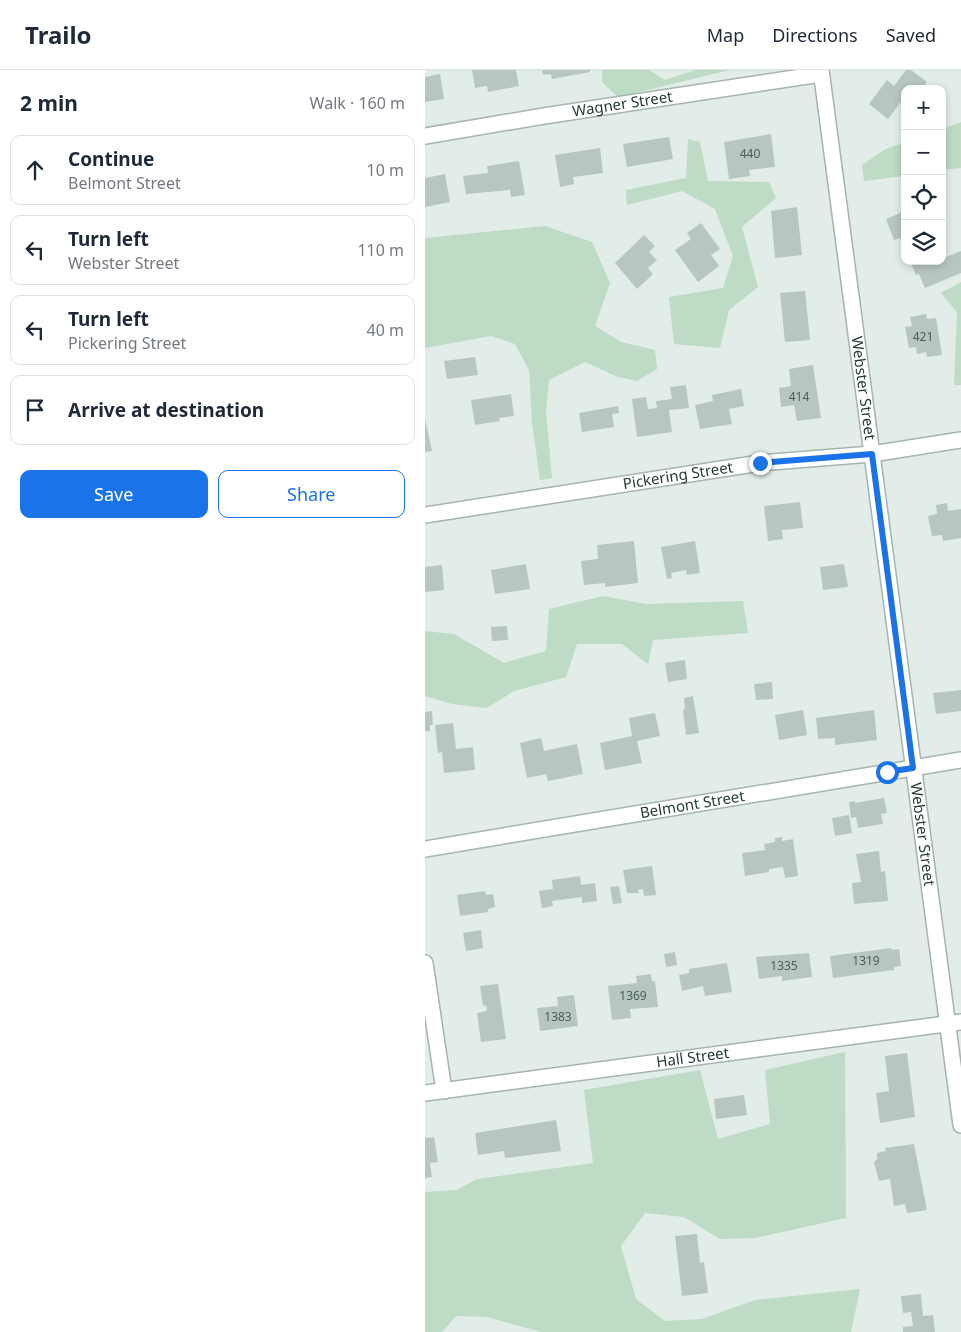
<!DOCTYPE html>
<html lang="en">
<head>
<meta charset="utf-8">
<style>
	:root { --surface:#fff; --page:#f2f2f3; --text:#1f2937; --muted:#747a83; --line:#e0e1e3; --accent:#1a73e8 }
	body { margin:0; font-family:"Noto Sans",sans-serif; background:var(--page); color:var(--text) }
	.controls { position:absolute; right:15px; top:15px; display:grid; overflow:hidden; border-radius:10px; box-shadow:0 2px 8px #0003 }
	.controls button { width:45px; height:45px; display:grid; place-items:center; padding:0; border:0; border-bottom:1px solid var(--line); background:var(--surface); color:var(--text); font:25px sans-serif }
	.stop { position:absolute; width:15px; height:15px; margin:-11px; border:4px solid #1a73e8; border-radius:50%; background:#fff }
	.stop.end { background:#1a73e8; border-color:#fff; box-shadow:0 1px 5px #0008 }
	.list { margin:0; padding:0; list-style:none }
	h2 { display:flex; justify-content:space-between; align-items:center; height:65px; margin:0; padding:0 20px; font-size:21px }
	h2 small { font-size:16px; font-weight:400; color:var(--muted) }
	.list li { display:grid; grid-template-columns:32px 1fr auto; gap:15px; align-items:center; box-sizing:border-box; height:70px; margin:0 10px 10px; padding:0 10px; border:1px solid var(--line); border-radius:10px }
	.list b { display:block; font-size:19px; white-space:nowrap }
	.list p { margin:0; font-size:16px; white-space:nowrap; color:var(--muted) }
	.list em { font-size:16px; font-style:normal; color:var(--muted) }
	.actions { display:flex; gap:10px; padding:15px 20px }
	.actions a { flex:1; padding:11px 0; border:1px solid var(--accent); border-radius:10px; text-align:center; font-size:18px; color:var(--accent) }
	.actions .main { background:var(--accent); color:#fff }
	.icon { flex:none; width:28px; height:28px; fill:none; stroke:currentColor; stroke-width:2; stroke-linecap:round; stroke-linejoin:round }
	.map { position:relative; flex:none; width:536px; height:1262px; overflow:hidden }
	header { display:flex; align-items:center; gap:30px; box-sizing:border-box; height:70px; padding:0 25px; background:var(--surface); border-bottom:1px solid var(--line) }
	header strong { font-size:24px }
	nav { display:flex; gap:28px; margin-inline-start:auto; font-size:18px }
	main { display:flex }
	aside { flex:1; background:var(--surface) }
	.map>svg:first-child { display:block }
	.green { fill:#bddbc5 }
	.building { fill:#b8c6c1 }
	.lines { fill:none; stroke-linecap:round; stroke-linejoin:round }
	.minor-casing { stroke:#a5b4af; stroke-width:18 }
	.minor { stroke:#fff; stroke-width:15 }
	.route { stroke:#1a73e8; stroke-width:6 }
	.labels { text-anchor:middle; stroke-width:4; stroke-linejoin:round; paint-order:stroke }
	.number-label { font-size:12px; fill:#485e58 }
	.street-label { font-size:15px; fill:#233c35; stroke:#f3f8f6 }
</style>
</head>
<body>
<header>
<strong>Trailo</strong>
<nav><a>Map</a><a>Directions</a><a>Saved</a></nav>
</header>
<main>
<aside>
<h2>2 min<small>Walk · 160 m</small></h2>
<ul class="list">
<li><svg class="icon" aria-label="ahead" viewBox="0 0 24 24"><path d="M12 20V5M6 11l6-6 6 6"/></svg><div><b>Continue</b><p>Belmont Street</p></div><em>10 m</em></li>
<li><svg class="icon" aria-label="left" viewBox="0 0 24 24"><path d="M17 20v-9H6M10 6l-5 5 5 5"/></svg><div><b>Turn left</b><p>Webster Street</p></div><em>110 m</em></li>
<li><svg class="icon" aria-label="left" viewBox="0 0 24 24"><path d="M17 20v-9H6M10 6l-5 5 5 5"/></svg><div><b>Turn left</b><p>Pickering Street</p></div><em>40 m</em></li>
<li><svg class="icon" aria-label="arrive" viewBox="0 0 24 24"><path d="M6 21V4h12l-3 4 3 4H6"/></svg><div><b>Arrive at destination</b></div></li>
</ul>
<div class="actions"><a class="main">Save</a><a>Share</a></div>
</aside>
<div class="map">
<svg width="536" height="1262" viewBox="0 0 536 1262">
	<rect width="100%" height="100%" fill="#e2ece8"/>
	<!-- green -->
	<g class="green">
		<path d="M177 0H224L240 10 270 0H305L193 27 177 12Z"/>
		<path d="M536 52V98L517 100V59Z"/>
		<path d="M263 69 275 72 283 111 344 112 351 128 317 157 333 217 304 240 295 278 249 274 244 227 298 218 308 186 290 139 257 121 202 135 201 120 261 108Z"/>
		<path d="M480 72V106L439 111 437 95 459 80Z"/>
		<path d="M120 156 167 172 185 213 170 256 196 272 230 280 232 299 212 311 193 307 160 292 124 310 121 342 127 408 115 410 107 353 104 300 90 274 66 266 0 278V168Z"/>
		<path d="M536 212V315H529L532 242 516 223Z"/>
		<path d="M178 526 221 534 318 531 323 563 228 570 223 594 197 574H152L141 607 89 621 62 638 27 634 0 626V561L29 564 79 593 121 581 124 539Z"/>
		<path d="M420 982 421 1148 330 1168 295 1169 259 1147 220 1143 196 1176 211 1229 240 1251 277 1249 330 1230 435 1219 426 1262H116L62 1247 31 1246 17 1262H0V1122L32 1120 52 1109 168 1093 159 1020 275 1000 293 1069 345 1054 340 1000Z"/>
	</g>
	<!-- building -->
	<g class="building">
		<path d="M47 0H91L94 16 63 22 62 16 50 18Z"/>
		<path d="M117 0H165V2L127 9 126 4 118 5Z"/>
		<path d="M481 0H486L502 12 497 19H480V31L478 29 463 49 444 34 462 10 469 16Z"/>
		<path d="M15 4 19 29 0 32V7Z"/>
		<path d="M346 64 350 97 324 100 325 106 304 109 299 72Z"/>
		<path d="M244 67 248 89 202 97 198 74Z"/>
		<path d="M175 78 178 103 148 107 149 114 135 117 130 85Z"/>
		<path d="M94 91 100 125 86 127 85 120 41 124 38 106 63 103 62 96Z"/>
		<path d="M20 104 25 132 0 137V108Z"/>
		<path d="M372 137 377 185 350 188 346 141Z"/>
		<path d="M480 141V179L475 168 469 170 461 149Z"/>
		<path d="M276 153 295 179 286 185 294 196 273 212 250 180 266 169 262 163Z"/>
		<path d="M219 165 230 176 224 182 232 190 223 198 228 204 212 219 190 193Z"/>
		<path d="M517 180 521 187 536 181V203L500 218 494 204 491 205 485 191H517Z"/>
		<path d="M380 221 385 270 360 272 355 223Z"/>
		<path d="M501 244 502 249 511 248 517 285 502 287 501 282 492 284 491 277 484 278 480 257 487 256 485 247Z"/>
		<path d="M50 287 53 305 22 309 19 291Z"/>
		<path d="M388 295 396 348 372 351 369 335 356 337 354 318 366 316 364 299Z"/>
		<path d="M261 315 264 338 244 340 247 362 212 367 207 329 221 327 223 339 232 338 231 331 247 329 245 317Z"/>
		<path d="M316 319 319 336 304 339 307 354 275 359 270 335 288 331 287 325Z"/>
		<path d="M86 324 89 346 74 348 75 351 50 355 46 330Z"/>
		<path d="M193 336 194 343 187 344 189 357 157 362 154 343Z"/>
		<path d="M0 349 7 381 0 382Z"/>
		<path d="M375 432 378 458 357 460 358 469 343 471 339 436Z"/>
		<path d="M522 433 523 441 536 439V468L518 471 517 465 507 466 503 446 512 444 511 435Z"/>
		<path d="M209 471 213 513 180 517V513L159 515 156 491 173 489 172 475Z"/>
		<path d="M270 471 275 503 262 505 261 500 246 503 247 508 242 509 236 477Z"/>
		<path d="M101 494 105 519 70 524 66 500Z"/>
		<path d="M419 494 423 517 398 520 395 497Z"/>
		<path d="M17 495 19 520 0 522V497Z"/>
		<path d="M82 556 83 570 67 571 66 557Z"/>
		<path d="M260 590 262 609 243 612 240 593Z"/>
		<path d="M347 612 348 629 331 630 329 614Z"/>
		<path d="M536 620V641L511 644 508 623Z"/>
		<path d="M268 626 274 663 261 665 258 640 260 639 259 628Z"/>
		<path d="M378 640 382 665 354 670 350 645Z"/>
		<path d="M449 640 452 670 410 675V668L393 669 391 648Z"/>
		<path d="M7 641 8 655H5V661H0V642Z"/>
		<path d="M230 643 235 666 212 671 217 693 180 700 175 673 207 666 204 648Z"/>
		<path d="M28 653 31 679 48 677 50 700 19 703 17 682 13 683 10 655Z"/>
		<path d="M116 668 119 681 152 674 158 704 123 711 121 704 102 708 95 673Z"/>
		<path d="M459 728 462 743 456 744 458 754 433 758 431 747 426 748 424 732 430 731V733Z"/>
		<path d="M424 745 427 763 410 766 407 748Z"/>
		<path d="M357 767V771L368 769 373 806 360 808 358 797 344 799V802L320 806 317 783 340 780 339 774 350 772V768Z"/>
		<path d="M454 781 456 802 460 801 463 831 429 834 427 813 436 812 431 784Z"/>
		<path d="M227 796 231 825 219 826 218 819 213 820 214 823H202L198 800Z"/>
		<path d="M155 806 156 815 170 813 172 831 157 833V827L127 831 128 836 117 838 114 821 128 819 127 810Z"/>
		<path d="M194 816 197 833 188 834 185 817Z"/>
		<path d="M60 821 61 825 68 824 70 837 63 839V842L35 846 32 825Z"/>
		<path d="M56 860 58 878 41 881 38 863Z"/>
		<path d="M466 878 467 880 474 879 476 896 469 897V900L408 908 405 886Z"/>
		<path d="M250 882 252 895 241 897 239 884Z"/>
		<path d="M384 883 387 907 357 911V906L334 909 331 887Z"/>
		<path d="M302 893 307 922 280 926 278 916 257 921 254 905 264 903V899Z"/>
		<path d="M226 904 227 911H230L233 937 205 939 206 948 187 950 183 916 212 913 211 906Z"/>
		<path d="M73 914 81 969 56 972 52 943 62 941 61 935 58 936 55 916Z"/>
		<path d="M149 925 153 956 115 961 112 938 133 936 132 927Z"/>
		<path d="M482 983 490 1047 455 1053 451 1023 464 1021 460 986Z"/>
		<path d="M319 1025 322 1045 291 1049 289 1029Z"/>
		<path d="M131 1050 136 1081 80 1088 79 1081 53 1085 50 1063Z"/>
		<path d="M9 1067 13 1092 5 1093 7 1107 0 1108V1068Z"/>
		<path d="M489 1074 502 1140 482 1143 480 1134 469 1136 465 1109 454 1111 449 1092 452 1089V1083L461 1081 460 1078Z"/>
		<path d="M272 1164 275 1193 279 1192 283 1223 257 1226 250 1166Z"/>
		<path d="M496 1224 498 1246 508 1245 510 1262H478V1257L488 1256 486 1242 478 1243 476 1226Z"/>
	</g>
	<g class="lines">
		<defs>
			<g id="minor">
				<path id="s1" d="M396 0 536 1055"/>
				<path id="s2" d="M0 66 119 46 396 4"/>
				<path id="s3" d="M0 445 335 393 447 384 536 370"/>
				<path id="s4" d="M0 779 536 690"/>
				<path d="M0 893 19 1021"/>
				<path id="s5" d="M0 1023 536 952"/>
			</g>
		</defs>
		<!-- minor casing -->
		<use href="#minor" class="minor-casing"/>
		<!-- minor -->
		<use href="#minor" class="minor"/>
	</g>
	<g class="lines">
		<!-- route -->
		<path class="route" d="M335 393 447 384 488 698 462 702"/>
	</g>
	<g class="labels">
		<!-- number labels -->
		<g class="number-label">
			<text x="325" y="88">440</text>
			<text x="498" y="271">421</text>
			<text x="374" y="331">414</text>
			<text x="441" y="895">1319</text>
			<text x="359" y="900">1335</text>
			<text x="208" y="930">1369</text>
			<text x="133" y="951">1383</text>
		</g>
		<!-- street labels -->
		<g class="street-label">
			<text dy="5" stroke="none"><textPath href="#s2" startOffset="200">Wagner Street</textPath></text>
			<text dy="5" stroke="none"><textPath href="#s1" startOffset="321">Webster Street</textPath></text>
			<text dy="5" stroke="none"><textPath href="#s3" startOffset="256">Pickering Street</textPath></text>
			<text dy="5" stroke="none"><textPath href="#s4" startOffset="271">Belmont Street</textPath></text>
			<text dy="5" stroke="none"><textPath href="#s1" startOffset="771">Webster Street</textPath></text>
			<text dy="5" stroke="none"><textPath href="#s5" startOffset="270">Hall Street</textPath></text>
		</g>
	</g>
</svg>
<div class="controls">
<button>+</button>
<button>−</button>
<button><svg class="icon" aria-label="locate" viewBox="0 0 24 24"><circle cx="12" cy="12" r="6"/><path d="M12 2v4M12 18v4M2 12h4M18 12h4"/></svg></button>
<button><svg class="icon" aria-label="layers" viewBox="0 0 24 24"><path d="M12 4l9 5-9 5-9-5zM3 14l9 5 9-5"/></svg></button>
</div>
<div class="stop" style="left:462px;top:702px"></div>
<div class="stop end" style="left:335px;top:393px"></div>
</div>
</main>
</body>
</html>
